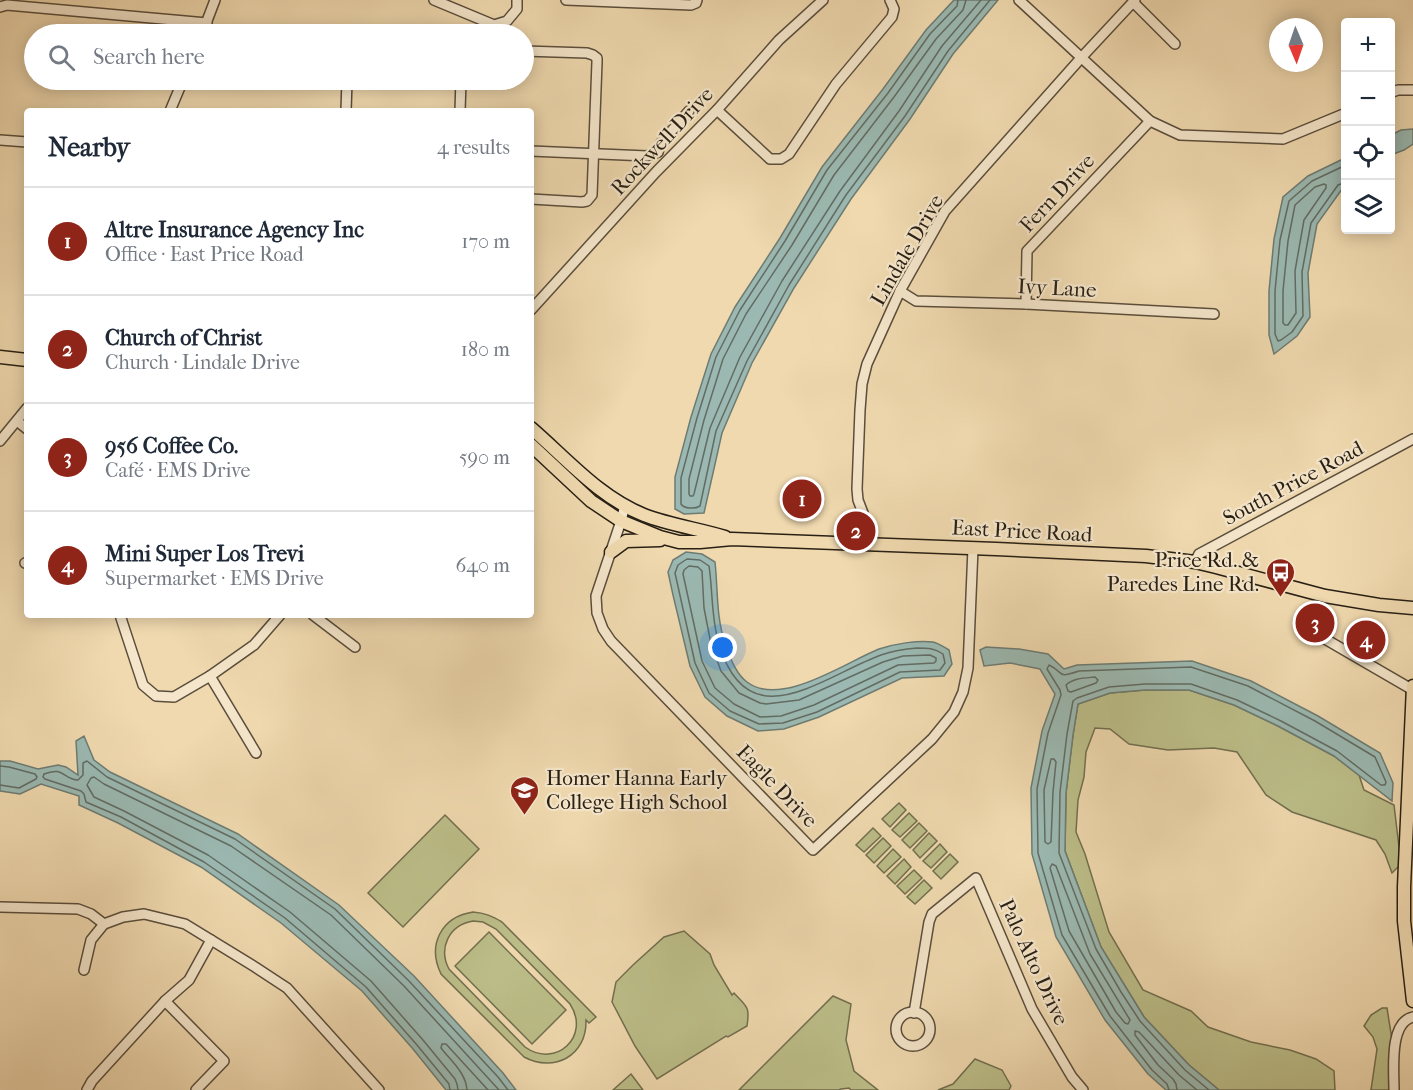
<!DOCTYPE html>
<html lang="en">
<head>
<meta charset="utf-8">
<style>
	:root { --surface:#fff; --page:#f2f2f3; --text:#1f2937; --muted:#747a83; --line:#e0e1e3; --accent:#8f2418 }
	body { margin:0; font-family:"IM FELL French Canon",serif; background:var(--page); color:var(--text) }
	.controls { position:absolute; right:18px; top:18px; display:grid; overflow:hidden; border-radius:6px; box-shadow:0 3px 15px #0003 }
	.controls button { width:54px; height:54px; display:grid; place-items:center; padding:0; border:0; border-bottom:2px solid var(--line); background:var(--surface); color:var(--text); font:30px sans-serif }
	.compass { position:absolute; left:1269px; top:18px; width:54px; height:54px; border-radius:50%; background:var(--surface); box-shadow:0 3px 15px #0003; rotate:178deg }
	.you { position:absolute; left:723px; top:648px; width:21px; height:21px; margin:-15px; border:4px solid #fff; border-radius:50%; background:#1a73e8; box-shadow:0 0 0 9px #1a73e833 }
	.badge { display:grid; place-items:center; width:39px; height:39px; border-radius:50%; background:var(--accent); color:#fff; font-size:20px; font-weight:700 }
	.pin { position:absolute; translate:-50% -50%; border:3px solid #fff; box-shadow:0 2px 6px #0006 }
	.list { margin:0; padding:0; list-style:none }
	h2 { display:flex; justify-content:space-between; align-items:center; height:78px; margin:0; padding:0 24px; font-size:26px }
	h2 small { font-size:20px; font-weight:400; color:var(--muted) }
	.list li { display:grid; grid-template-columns:39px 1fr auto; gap:18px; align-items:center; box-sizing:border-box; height:108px; padding:0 24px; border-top:2px solid var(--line) }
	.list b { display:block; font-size:22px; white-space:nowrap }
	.list p { margin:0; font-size:20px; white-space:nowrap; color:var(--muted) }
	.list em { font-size:20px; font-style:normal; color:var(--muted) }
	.icon { flex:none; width:33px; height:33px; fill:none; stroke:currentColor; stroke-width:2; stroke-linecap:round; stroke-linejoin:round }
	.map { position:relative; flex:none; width:1413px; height:1090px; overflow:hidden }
	.search { position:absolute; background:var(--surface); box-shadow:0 3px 15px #0003; left:24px; top:24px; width:510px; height:66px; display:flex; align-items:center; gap:15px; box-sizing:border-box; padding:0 21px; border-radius:33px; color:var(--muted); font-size:22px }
	.panel { position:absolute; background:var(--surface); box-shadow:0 3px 15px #0003; left:24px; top:108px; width:510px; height:510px; border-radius:6px }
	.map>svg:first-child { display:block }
	.green { fill:#bcbe89; stroke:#726f4f; stroke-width:1.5; fill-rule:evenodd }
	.water { fill:#9bb9b2; stroke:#6d7c73; stroke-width:1.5 }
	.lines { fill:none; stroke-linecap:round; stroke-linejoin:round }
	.shore { stroke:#626c64; stroke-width:1.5 }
	.minor-casing { stroke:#5a4e3c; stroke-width:12 }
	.major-casing { stroke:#282015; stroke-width:15 }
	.minor { stroke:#f5e6cb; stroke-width:9 }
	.major { stroke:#f0d9af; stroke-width:12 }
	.labels { text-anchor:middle; stroke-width:4.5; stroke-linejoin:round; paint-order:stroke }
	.street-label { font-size:21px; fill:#282015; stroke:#f5e6cb }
	.poi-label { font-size:21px; fill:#282015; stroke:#f5e6cb; text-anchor:end }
</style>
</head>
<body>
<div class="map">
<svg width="1413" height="1090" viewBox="0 0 1413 1090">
	<rect width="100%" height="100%" fill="#f0d9af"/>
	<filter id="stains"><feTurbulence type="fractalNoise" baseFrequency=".00333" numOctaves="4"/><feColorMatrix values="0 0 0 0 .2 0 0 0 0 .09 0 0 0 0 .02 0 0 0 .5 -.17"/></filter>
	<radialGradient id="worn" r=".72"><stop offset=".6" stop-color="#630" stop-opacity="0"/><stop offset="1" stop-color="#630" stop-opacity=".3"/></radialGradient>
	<!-- green -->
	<g class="green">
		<path d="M1145 690H1189L1234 705 1278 726 1334 756 1359 775 1364 790 1394 805 1401 864 1392 873 1385 854 1376 840 1292 812 1266 795 1237 752 1214 748 1168 750 1129 744 1110 729 1095 728 1086 752 1084 777 1078 800 1076 832 1085 854 1109 932 1143 990 1191 1011 1208 1027 1251 1042 1290 1050 1316 1059 1334 1071 1335 1090H1219L1189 1065 1144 1017 1101 947 1065 851 1066 793 1073 735 1078 704 1110 693Z"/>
		<path d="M899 803 906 810 890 827 882 819Z"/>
		<path d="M909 813 917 821 900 837 892 830Z"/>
		<path d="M445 815 479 849 403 927 368 893Z"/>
		<path d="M919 823 927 831 910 848 902 840Z"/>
		<path d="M873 828 881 836 864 852 856 845Z"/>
		<path d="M929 833 937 841 920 858 913 850Z"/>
		<path d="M883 838 891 846 874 863 866 855Z"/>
		<path d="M940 844 947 852 931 868 923 861Z"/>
		<path d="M893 849 901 857 884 873 877 866Z"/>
		<path d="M950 854 958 862 941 879 933 871Z"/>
		<path d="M904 859 911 867 895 884 887 876Z"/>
		<path d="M914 870 922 878 905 894 897 886Z"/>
		<path d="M924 880 932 888 915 904 907 897Z"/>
		<path d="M473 912C485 913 492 916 502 922L596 1017 589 1023 586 1020C587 1056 554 1073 524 1057L441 974C427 945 441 917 473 912ZM473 921 483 922 496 929 570 1004C591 1036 556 1069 525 1047L449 969C438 948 449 925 473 921Z"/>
		<path d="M684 931 710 954 714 965 732 995 734 993C747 1007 750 1006 747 1026L728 1037 726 1036 657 1079 635 1046 612 1002 616 982 633 965 664 937Z"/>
		<path d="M489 932 566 1010 532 1044 455 966Z"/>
		<path d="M833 996 851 1004 846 1040 854 1071 878 1090H851L849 1088 841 1089 839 1090H739Z"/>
		<path d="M1382 1008H1387L1393 1046 1389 1090H1371L1377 1049 1373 1037 1364 1026 1371 1015Z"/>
		<path d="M975 1059 1002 1070 1011 1086 1009 1090H938L953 1084Z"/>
		<path d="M631 1074 643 1090H613Z"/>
	</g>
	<!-- water -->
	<g class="water">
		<path d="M954 0H998L953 54 910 119 851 199 794 288 752 363 722 433 704 513 684 514 675 509V477L691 417 711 354 735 307 780 238 822 167 883 89 926 30Z"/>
		<path d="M1413 129V144L1404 150 1391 155V135L1401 130Z"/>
		<path d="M1345 158V185L1317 224 1308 273 1310 317 1297 336 1274 354 1269 335V291L1274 239 1283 197 1308 176Z"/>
		<path d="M686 552 702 554 715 562C718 589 716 617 725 643 729 656 736 674 747 682 781 708 846 662 879 649 894 644 917 640 933 642 938 643 944 647 949 650L952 664 944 676 902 678 819 717 784 729 758 731 727 716 705 697 690 666 673 595 668 572 673 560Z"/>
		<path d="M986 647 1019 649 1048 654 1064 669 1077 665 1192 661 1251 681 1318 716 1380 753 1393 783 1392 801 1334 756 1278 726 1234 705 1189 690H1145L1110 693 1078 704 1073 735 1066 793 1065 851 1101 947 1144 1017 1189 1065 1219 1090H1166L1148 1074 1105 1020 1056 937 1032 854 1031 788 1042 731 1055 694 1040 669 1010 663 984 666 980 650Z"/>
		<path d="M84 736 94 760 110 772 238 834 339 905 414 976 503 1073 516 1090H446L413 1049 362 991 281 923 201 867 118 823 79 805V796L41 784 20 794 0 791V761H10L38 769 58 765 66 767 78 775 76 741Z"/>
	</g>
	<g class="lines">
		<!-- shore -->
		<g class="shore">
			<path d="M958 0 957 6 930 34 888 93 827 170 785 241 740 310 716 357 697 418 681 478V504C684 509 695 509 700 506L716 431 747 361 789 285 846 195 905 116 948 51 990 0"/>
			<path d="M966 0 963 10 936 39 894 97 834 175 792 245 746 314 723 359 704 420 689 479V494L690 496H693L694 494 710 428 740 357 782 281 840 191 899 111 942 46 981 0"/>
			<path d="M1346 165 1312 181 1289 201 1280 240 1275 291V334L1278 341 1281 340 1292 332 1303 316 1302 272 1311 223 1338 185 1346 182"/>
			<path d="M1324 184 1326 185V188L1304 220 1295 271 1296 313 1288 325H1285L1283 323V291L1288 241 1295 205 1315 187Z"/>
			<path d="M687 559 700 560 709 566C713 592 711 618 719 644 748 742 823 676 881 655 893 651 905 649 917 648 928 648 934 648 943 654L945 663 940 670 900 672 817 712 783 723 759 724 730 711 709 693 695 663 675 573 678 565Z"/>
			<path d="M689 566 698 567 702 571 704 608 711 644 721 671 739 693 760 703 766 704 799 700 883 662 903 656 930 655 936 658V661L934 663 898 665 814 705 781 716 760 717 734 704 715 688 702 661 683 574 684 570Z"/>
			<path d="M1095 677 1098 680 1096 683 1071 692 1068 691 1066 685C1073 678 1085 678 1095 677Z"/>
			<path d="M1051 759H1054L1056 762 1053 792 1051 842 1048 844 1045 842 1044 790Z"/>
			<path d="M0 766 9 767 35 774 37 777 36 779 19 788 0 785"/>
			<path d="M1052 864 1056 866 1090 954 1130 1020 1128 1024 1125 1023 1116 1012 1069 931 1050 868Z"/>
			<path d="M450 1090 449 1084 417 1045 366 987 285 918 204 862 121 817 86 802 84 794 81 791 45 779 43 777 44 774C64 766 63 779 78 780L83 775V763L87 761 107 777 235 839 335 909 409 981 498 1077 508 1090"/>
			<path d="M458 1090 457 1084 455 1079 423 1040 371 981 290 912 208 855 124 811 94 797 87 785 91 778 94 777 104 784 231 846 331 915 404 986 499 1090"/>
			<path d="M467 1090C466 1073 451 1061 441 1048L442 1044H446L488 1090"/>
			<path d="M1169 1090 1167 1084 1152 1070 1110 1016 1062 935 1038 853 1037 789 1048 733 1061 695 1060 690 1047 669 1049 665C1066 673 1055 679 1079 671L1191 667 1248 686 1315 721 1375 757 1386 782 1385 785H1381L1337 751 1281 721 1237 700 1191 684H1145L1109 687 1077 698 1073 701 1067 734 1060 792 1059 853 1096 949 1121 992 1140 1021 1185 1070 1209 1090"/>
			<path d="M1177 1090 1176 1084 1173 1079 1158 1065 1135 1035V1031L1139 1032 1179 1075 1197 1090"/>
		</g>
		<defs>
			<g id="minor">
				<path d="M434 0 494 25 507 21 517 9V0"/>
				<path d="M566 0 691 5 696 3 697 0"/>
				<path d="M1019 0 1150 121 1180 135 1283 139 1346 113"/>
				<path d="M1133 2 1175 44"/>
				<path d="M0 7 7 5 207 23"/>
				<path d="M202 34 215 0"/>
				<path d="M524 51 587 53 593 55 597 58V62L592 195 587 201 582 202 531 199"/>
				<path d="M1390 93 1398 90H1413"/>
				<path d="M717 110 770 159H781L789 154 836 84 892 17 894 9 890 0"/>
				<path d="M170 111 183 80"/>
				<path d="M346 111 347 80"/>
				<path d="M460 111 461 80"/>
				<path d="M0 140 27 142"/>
				<path d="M531 151 647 156 658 152"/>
				<path d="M658 152 661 143 689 111"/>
				<path d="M900 291 916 301 1026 304 1214 314"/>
				<path d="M1026 304 1027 251 1150 121"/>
				<path d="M531 310 656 172 717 110 779 40 823 0"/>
				<path d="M17 421 27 429"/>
				<path d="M0 441 27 408"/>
				<path d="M625 505 621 521 596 596 597 613 603 629 611 641 813 850 932 739 954 712 963 692 968 668 973 548"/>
				<path d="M864 544 863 513 858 500 857 489 860 410 862 384 867 364 900 291 945 211 1081 58 1135 0"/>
				<path d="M1195 562 1199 554 1413 439"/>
				<path d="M25 563 27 562"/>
				<path d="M120 615 143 685 156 696 174 697 210 676 254 645 280 615"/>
				<path d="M313 615 355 647"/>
				<path d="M1301 625 1413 690"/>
				<path d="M210 676 256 753"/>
				<path d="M0 907 78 909 91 914 104 924"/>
				<path d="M84 970 91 940 104 924 123 917 144 914 185 924 255 967 287 988 379 1090"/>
				<path d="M165 1001 224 1061 196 1090"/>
				<circle cx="913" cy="1029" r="17"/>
				<path d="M914 1013 929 922 932 914 976 878 1032 1009 1072 1077 1083 1090"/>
				<path d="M87 1090 92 1081 165 1001 189 980 211 940"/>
				<path d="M1394 1090C1394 1070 1389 1022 1413 1017"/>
			</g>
			<g id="major">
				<path d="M0 357 27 360"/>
				<path d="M531 428C567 459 599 497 644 515 670 525 699 529 725 537"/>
				<path d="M531 445 591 501 621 521 660 537 679 542H700L732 539 996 549 1146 556 1195 562 1216 567 1325 596 1379 605 1413 608"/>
				<path d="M611 552 626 541 660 540"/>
				<path d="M1413 686 1404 887V921L1413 1001"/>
			</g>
		</defs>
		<!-- minor casing -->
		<use href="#minor" class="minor-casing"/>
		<!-- major casing -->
		<use href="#major" class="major-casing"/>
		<!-- minor -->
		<use href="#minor" class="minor"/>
		<!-- major -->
		<use href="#major" class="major"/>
	</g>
	<!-- icons -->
	<defs>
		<symbol id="bus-pin" viewBox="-11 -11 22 30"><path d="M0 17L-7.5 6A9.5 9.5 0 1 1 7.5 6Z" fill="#8f2418" stroke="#f5e6cb"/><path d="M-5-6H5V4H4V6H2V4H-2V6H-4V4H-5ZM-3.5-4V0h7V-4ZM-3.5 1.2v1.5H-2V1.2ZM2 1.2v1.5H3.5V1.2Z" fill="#fff"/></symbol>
		<symbol id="school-pin" viewBox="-11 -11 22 30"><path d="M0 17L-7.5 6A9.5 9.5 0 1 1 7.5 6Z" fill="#8f2418" stroke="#f5e6cb"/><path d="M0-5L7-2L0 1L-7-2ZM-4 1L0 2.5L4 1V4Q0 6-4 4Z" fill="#fff"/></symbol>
	</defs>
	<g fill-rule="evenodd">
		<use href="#bus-pin" x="1264" y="556" width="33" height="45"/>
		<use href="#school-pin" x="508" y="774" width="33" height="45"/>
	</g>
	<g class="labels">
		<!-- street labels -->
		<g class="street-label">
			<text transform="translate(662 141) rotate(-47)" y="7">Rockwell Drive</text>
			<text transform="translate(1057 193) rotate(-47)" y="7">Fern Drive</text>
			<text transform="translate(907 250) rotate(-60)" y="7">Lindale Drive</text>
			<text transform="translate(1057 288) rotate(3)" y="7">Ivy Lane</text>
			<text transform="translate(1293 483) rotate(-28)" y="7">South Price Road</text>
			<text transform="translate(1022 531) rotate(3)" y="7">East Price Road</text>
			<text transform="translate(777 786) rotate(46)" y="7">Eagle Drive</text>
			<text transform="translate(1034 962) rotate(65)" y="7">Palo Alto Drive</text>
		</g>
		<!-- poi labels -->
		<g class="poi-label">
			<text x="1259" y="567">Price Rd. &amp;<tspan x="1259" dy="24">Paredes Line Rd.</tspan></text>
			<text x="546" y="785" text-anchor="start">Homer Hanna Early<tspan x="546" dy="24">College High School</tspan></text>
		</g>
	</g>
	<rect width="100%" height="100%" filter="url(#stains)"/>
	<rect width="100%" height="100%" fill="url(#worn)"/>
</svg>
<div class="controls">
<button>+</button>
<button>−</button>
<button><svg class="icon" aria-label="locate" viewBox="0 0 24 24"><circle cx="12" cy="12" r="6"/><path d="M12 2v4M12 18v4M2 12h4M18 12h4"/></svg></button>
<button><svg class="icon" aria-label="layers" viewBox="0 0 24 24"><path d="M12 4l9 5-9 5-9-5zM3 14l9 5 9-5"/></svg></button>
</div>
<svg class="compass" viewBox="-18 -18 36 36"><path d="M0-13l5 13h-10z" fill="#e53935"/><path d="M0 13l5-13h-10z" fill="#747a83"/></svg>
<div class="you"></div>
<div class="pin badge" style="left:802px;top:499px">1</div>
<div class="pin badge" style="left:856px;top:531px">2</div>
<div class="pin badge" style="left:1315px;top:623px">3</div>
<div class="pin badge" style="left:1366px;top:640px">4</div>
<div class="search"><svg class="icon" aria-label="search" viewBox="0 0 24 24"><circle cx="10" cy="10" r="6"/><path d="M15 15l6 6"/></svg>Search here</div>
<section class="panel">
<h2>Nearby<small>4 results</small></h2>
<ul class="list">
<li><span class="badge">1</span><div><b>Altre Insurance Agency Inc</b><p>Office · East Price Road</p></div><em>170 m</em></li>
<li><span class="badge">2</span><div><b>Church of Christ</b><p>Church · Lindale Drive</p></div><em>180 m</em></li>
<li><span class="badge">3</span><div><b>956 Coffee Co.</b><p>Café · EMS Drive</p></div><em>590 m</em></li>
<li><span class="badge">4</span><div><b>Mini Super Los Trevi</b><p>Supermarket · EMS Drive</p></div><em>640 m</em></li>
</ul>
</section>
</div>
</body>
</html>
